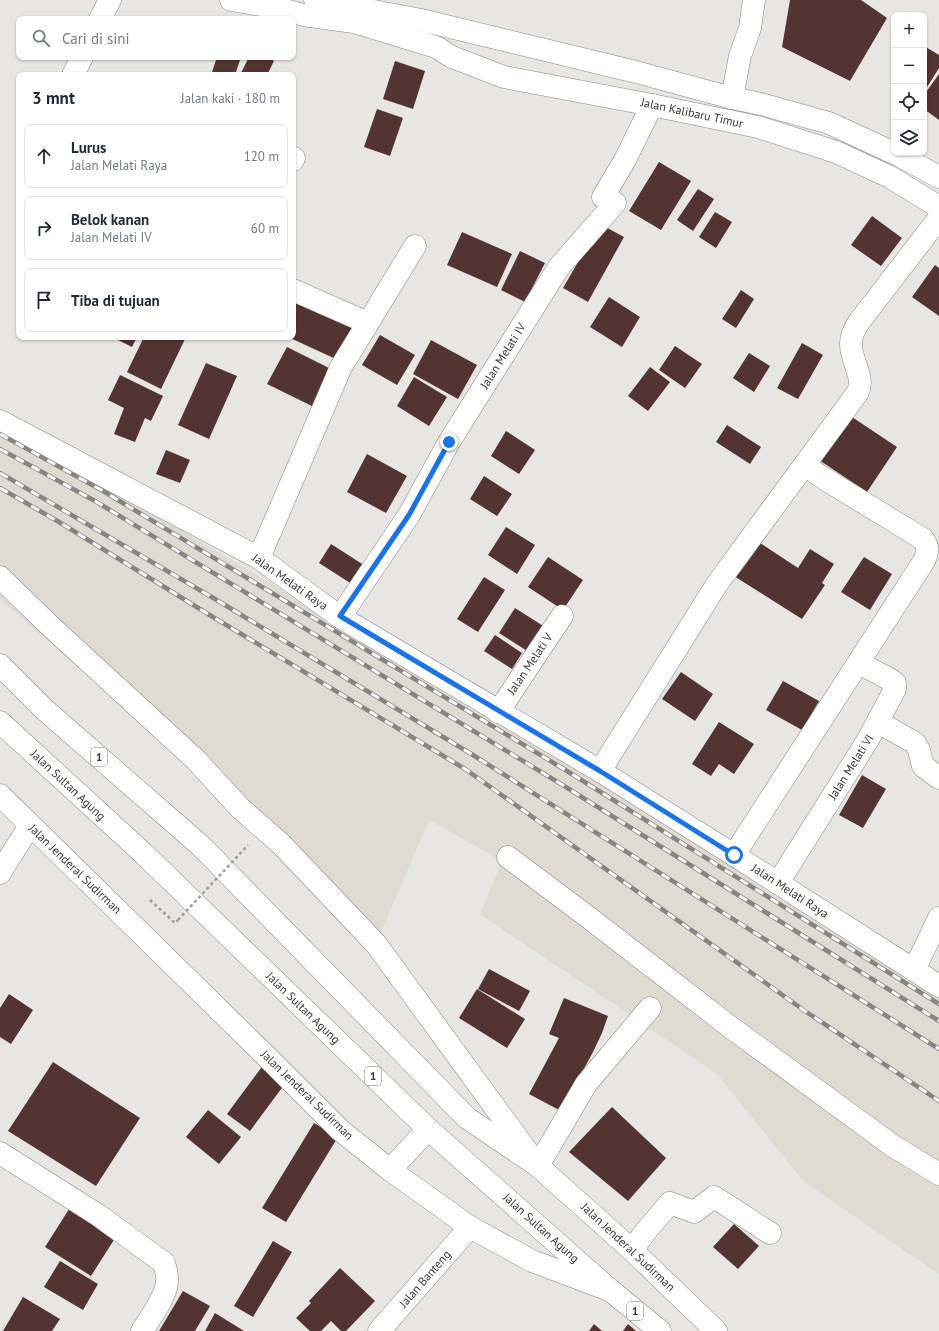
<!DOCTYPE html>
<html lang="id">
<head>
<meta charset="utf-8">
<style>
	:root { --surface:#fff; --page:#f2f2f3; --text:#1f2937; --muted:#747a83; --line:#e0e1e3 }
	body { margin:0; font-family:"PT Sans",sans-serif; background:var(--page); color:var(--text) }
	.controls { position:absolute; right:12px; top:12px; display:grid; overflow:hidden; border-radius:8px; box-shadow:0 1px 3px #0004 }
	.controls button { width:36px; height:36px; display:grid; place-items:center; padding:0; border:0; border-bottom:1px solid var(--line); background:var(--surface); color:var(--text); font:20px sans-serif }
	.stop { position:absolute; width:12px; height:12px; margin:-9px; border:3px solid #1a73e8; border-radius:50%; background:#fff }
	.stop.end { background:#1a73e8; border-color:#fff; box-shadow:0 1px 4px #0008 }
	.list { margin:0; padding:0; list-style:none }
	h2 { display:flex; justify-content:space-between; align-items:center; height:52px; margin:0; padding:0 16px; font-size:17px }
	h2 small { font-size:13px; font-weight:400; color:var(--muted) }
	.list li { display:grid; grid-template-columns:26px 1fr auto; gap:12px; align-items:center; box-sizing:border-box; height:64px; margin:0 8px 8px; padding:0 8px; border:1px solid var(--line); border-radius:8px }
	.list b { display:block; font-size:15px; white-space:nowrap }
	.list p { margin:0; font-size:13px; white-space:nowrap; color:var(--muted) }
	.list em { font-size:13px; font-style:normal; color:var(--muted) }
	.icon { flex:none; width:22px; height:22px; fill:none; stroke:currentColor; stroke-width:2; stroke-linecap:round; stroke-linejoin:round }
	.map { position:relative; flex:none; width:939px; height:1331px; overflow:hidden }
	.search { position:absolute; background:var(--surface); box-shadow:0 1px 3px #0004; left:16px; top:16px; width:280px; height:44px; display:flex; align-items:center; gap:10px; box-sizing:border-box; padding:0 14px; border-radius:8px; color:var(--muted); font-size:15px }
	.panel { position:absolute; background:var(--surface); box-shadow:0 1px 3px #0004; left:16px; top:72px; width:280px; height:268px; border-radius:8px }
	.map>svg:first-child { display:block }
	.built { fill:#e0dbd1 }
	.building { fill:#543430 }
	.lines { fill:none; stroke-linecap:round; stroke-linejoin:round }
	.minor-casing { stroke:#888683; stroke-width:23 }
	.major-casing { stroke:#888683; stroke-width:23 }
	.highway-casing { stroke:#888683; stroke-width:23 }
	.path { stroke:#9c9b98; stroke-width:2.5; stroke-dasharray:3 3; stroke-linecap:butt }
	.minor { stroke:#fff; stroke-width:22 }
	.major { stroke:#fff; stroke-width:22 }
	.highway { stroke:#fff; stroke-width:22 }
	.rail-casing { stroke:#868582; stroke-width:4.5 }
	.rail { stroke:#fff; stroke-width:3; stroke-dasharray:9; stroke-linecap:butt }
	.path-bridge { stroke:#9c9b98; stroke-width:2.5; stroke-dasharray:3 3; stroke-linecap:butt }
	.route { stroke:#1a73e8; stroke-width:5 }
	.labels { text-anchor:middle; stroke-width:4; stroke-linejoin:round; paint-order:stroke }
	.shield { fill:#fff; stroke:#747472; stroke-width:1 }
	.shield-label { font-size:11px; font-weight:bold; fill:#383836 }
	.street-label { font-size:12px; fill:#383836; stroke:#fff }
</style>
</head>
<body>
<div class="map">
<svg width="939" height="1331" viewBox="0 0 939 1331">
	<rect width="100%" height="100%" fill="#e7e6e2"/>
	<!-- built -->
	<path class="built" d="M0 426 60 458 777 885 939 985V1274L804 1182 717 1074 480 914 502 861 429 820 376 944 281 844 0 599Z"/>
	<!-- building -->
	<g class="building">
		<path d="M790 0H861L887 18 850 81 782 47Z"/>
		<path d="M924 46 939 55V68L924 92Z"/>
		<path d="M217 57H241L235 75H211Z"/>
		<path d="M249 57H268L274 61 267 75H240Z"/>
		<path d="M395 61 425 71 413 109 383 99Z"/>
		<path d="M939 74V120L924 109V95Z"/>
		<path d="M377 109 403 118 390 156 364 147Z"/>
		<path d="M659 162 691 181 661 230 629 211Z"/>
		<path d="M698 189 714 199 693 231 677 220Z"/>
		<path d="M715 212 732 222 716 248 699 237Z"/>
		<path d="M872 216 902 238 881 266 851 245Z"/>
		<path d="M600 224 624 237 588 302 563 288Z"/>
		<path d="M462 232 512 254 497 287 447 265Z"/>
		<path d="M520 251 545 263 525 302 501 290Z"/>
		<path d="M935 265 939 268V316L912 297Z"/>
		<path d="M741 290 754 299 736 328 722 319Z"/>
		<path d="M609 297 640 317 622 347 590 327Z"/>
		<path d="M293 300 355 325 338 360 288 337H293Z"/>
		<path d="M380 335 415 355 397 385 362 365Z"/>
		<path d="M112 337H137L132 347Z"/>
		<path d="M144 337H186L161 389 127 372Z"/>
		<path d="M431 340 477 365 458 399 413 374Z"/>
		<path d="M802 343 823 355 798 399 777 388Z"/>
		<path d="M675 346 702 364 685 388 659 370Z"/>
		<path d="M287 347 335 371 316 408 267 384Z"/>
		<path d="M749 353 770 366 754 392 733 378Z"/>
		<path d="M206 363 237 376 209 439 178 425Z"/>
		<path d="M650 367 670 382 648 411 628 396Z"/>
		<path d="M120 375 163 396 151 421 145 418 135 442 114 434 124 408 108 400Z"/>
		<path d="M414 377 447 397 429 426 397 406Z"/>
		<path d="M846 413 897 447 867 492 816 458Z"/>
		<path d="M727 425 761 447 750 464 716 442Z"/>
		<path d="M506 431 535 450 519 474 491 456Z"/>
		<path d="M166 450 190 460 180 483 156 474Z"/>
		<path d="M367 454 407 476 386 513 347 492Z"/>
		<path d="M484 476 512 494 497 516 470 499Z"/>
		<path d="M506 527 535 545 517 574 488 555Z"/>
		<path d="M757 541 798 568 810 549 834 564 822 583 825 585 802 619 734 576Z"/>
		<path d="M331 544 370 569 358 588 319 563Z"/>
		<path d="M548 557 583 580 563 610 528 587Z"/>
		<path d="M864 557 892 574 870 610 841 592Z"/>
		<path d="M484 577 505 590 478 632 457 619Z"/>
		<path d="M515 608 548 629 532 654 499 633Z"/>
		<path d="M495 635 522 653 512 669 484 651Z"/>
		<path d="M681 672 713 694 695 721 662 699Z"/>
		<path d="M783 681 819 701 802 730 766 710Z"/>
		<path d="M719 722 754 744 734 774 719 764 711 776 692 764Z"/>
		<path d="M862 775 886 789 863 828 839 815Z"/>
		<path d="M489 969 530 991 519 1011 478 989Z"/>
		<path d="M477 989 525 1019 507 1048 459 1018Z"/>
		<path d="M9 994 33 1010 11 1044 0 1037V1008Z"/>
		<path d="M564 998 608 1016 602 1033 593 1052 561 1111 529 1094 559 1038 549 1034Z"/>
		<path d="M53 1062 140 1118 96 1186 8 1131Z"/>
		<path d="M264 1064 287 1081 250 1131 227 1114Z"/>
		<path d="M612 1107 666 1158 628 1201 569 1152Z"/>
		<path d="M208 1110 241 1137 219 1164 186 1137Z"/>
		<path d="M314 1123 338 1137 286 1222 262 1208Z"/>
		<path d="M71 1206 117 1235 91 1276 45 1247Z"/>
		<path d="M734 1224 759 1246 738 1269 713 1247Z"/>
		<path d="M273 1241 292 1252 253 1317 234 1306Z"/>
		<path d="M60 1261 98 1284 83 1310 44 1287Z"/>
		<path d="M340 1268 375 1301 346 1331H341L331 1321 321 1331H310L296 1318 311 1303 309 1301Z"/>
		<path d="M183 1291 210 1306 195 1331H159Z"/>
		<path d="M23 1297 60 1319 52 1331H3Z"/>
		<path d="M215 1313 244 1331H205Z"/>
		<path d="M594 1324 602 1331H589Z"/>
		<path d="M628 1324 636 1331H623Z"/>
	</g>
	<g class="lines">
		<defs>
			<g id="minor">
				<path d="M231 0 274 7 303 15 354 22 436 47 452 57 504 77 652 105 758 127 836 152 890 177 939 207"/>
				<path d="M315 0 421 20 636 72 732 98 761 104 829 123 894 153"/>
				<path d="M100 19 110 0"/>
				<path d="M73 75 82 57"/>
				<path d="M732 98 740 56 750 28 754 0"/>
				<path d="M895 153 939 177"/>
				<path d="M293 160 294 158"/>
				<path d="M293 290 368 323"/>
				<path d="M0 421 259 558 340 617 600 771 734 855 939 986"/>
				<path d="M259 558 341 367 415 246"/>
				<path d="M340 617 409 515 449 442 559 267 615 203 603 197 625 160 652 105"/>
				<path d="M498 712 562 616"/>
				<path d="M878 722 915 743 919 750 923 766 939 778"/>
				<path d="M600 771 717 584 858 392C865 376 850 360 851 343 851 336 855 328 859 322L939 218"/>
				<path d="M734 855 924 561C928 552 929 547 923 539L820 476 805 465"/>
				<path d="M508 857 588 917 733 1029 893 1146 939 1174"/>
				<path d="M0 873 30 825"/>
				<path d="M778 883 869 738 895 689V683L891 680 859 663"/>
				<path d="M914 970 939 918"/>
				<path d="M0 1153 98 1215 164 1263C166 1270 168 1276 167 1282 166 1297 150 1318 142 1331"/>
				<path d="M538 1166 586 1084 650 1008"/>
				<path d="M632 1250 646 1231 670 1203 694 1212 714 1197 770 1233"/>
				<path d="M379 1331 470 1227"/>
			</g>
			<g id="major">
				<path d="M0 577 48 624 196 760 240 808 281 844 376 944 537 1165"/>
				<path d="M0 795 262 1052 340 1130 390 1170 470 1227 532 1261 609 1290"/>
			</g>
			<g id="highway">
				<path d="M0 665 45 710 201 846 467 1118 538 1166 632 1250 716 1331"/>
				<path d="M0 722 144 854 428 1129 610 1290 660 1331"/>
				<path d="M390 1170 428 1129"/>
			</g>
		</defs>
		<!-- minor casing -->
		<use href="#minor" class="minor-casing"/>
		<!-- major casing -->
		<use href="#major" class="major-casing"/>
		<!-- highway casing -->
		<use href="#highway" class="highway-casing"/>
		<!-- path -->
		<path class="path" d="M150 900 175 923 178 920"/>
		<!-- minor -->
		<use href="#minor" class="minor"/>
		<!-- major -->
		<use href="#major" class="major"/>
		<!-- highway -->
		<use href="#highway" class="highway"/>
		<defs>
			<g id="rail">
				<path d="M0 434 103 491 567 771 939 1004"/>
				<path d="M0 449 95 501 561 784 939 1021"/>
				<path d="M0 473 215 599 473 755 939 1049"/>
				<path d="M0 488 59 522 208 614 465 769 805 1011 939 1101"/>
			</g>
		</defs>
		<!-- rail casing -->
		<use href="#rail" class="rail-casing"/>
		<!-- rail -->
		<use href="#rail" class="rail"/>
		<!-- path-bridge -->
		<path class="path-bridge" d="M178 920 248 845"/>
	</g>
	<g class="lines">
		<!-- route -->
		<path class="route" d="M449 442 409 515 340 616 600 771 734 855"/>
	</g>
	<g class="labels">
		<!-- shield labels -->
		<g class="shield">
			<rect x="91" y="748" width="16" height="18" rx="3"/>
			<rect x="365" y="1067" width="16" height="18" rx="3"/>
			<rect x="627" y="1302" width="16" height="18" rx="3"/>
		</g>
		<g class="shield-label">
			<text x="99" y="761">1</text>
			<text x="373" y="1080">1</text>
			<text x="635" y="1315">1</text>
		</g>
		<!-- street labels -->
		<g class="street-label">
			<text transform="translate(692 113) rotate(12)" y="4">Jalan Kalibaru Timur</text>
			<text transform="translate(503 356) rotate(-58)" y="4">Jalan Melati IV</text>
			<text transform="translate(290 582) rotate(35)" y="4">Jalan Melati Raya</text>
			<text transform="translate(530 664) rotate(-56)" y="4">Jalan Melati V</text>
			<text transform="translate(851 767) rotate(-58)" y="4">Jalan Melati VI</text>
			<text transform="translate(68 785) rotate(43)" y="4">Jalan Sultan Agung</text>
			<text transform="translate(75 869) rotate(44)" y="4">Jalan Jenderal Sudirman</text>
			<text transform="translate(790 891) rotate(33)" y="4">Jalan Melati Raya</text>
			<text transform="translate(303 1008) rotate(44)" y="4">Jalan Sultan Agung</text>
			<text transform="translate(307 1095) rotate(44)" y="4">Jalan Jenderal Sudirman</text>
			<text transform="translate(541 1228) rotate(42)" y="4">Jalan Sultan Agung</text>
			<text transform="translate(628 1247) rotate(43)" y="4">Jalan Jenderal Sudirman</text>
			<text transform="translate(425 1279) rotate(-49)" y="4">Jalan Banteng</text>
		</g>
	</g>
</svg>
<div class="controls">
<button>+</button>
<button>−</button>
<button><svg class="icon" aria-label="locate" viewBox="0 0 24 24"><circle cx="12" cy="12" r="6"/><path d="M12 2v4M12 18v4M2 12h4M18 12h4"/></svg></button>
<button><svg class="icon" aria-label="layers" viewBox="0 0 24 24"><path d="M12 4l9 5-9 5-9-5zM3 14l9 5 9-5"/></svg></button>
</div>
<div class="stop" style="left:734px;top:855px"></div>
<div class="stop end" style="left:449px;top:442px"></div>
<div class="search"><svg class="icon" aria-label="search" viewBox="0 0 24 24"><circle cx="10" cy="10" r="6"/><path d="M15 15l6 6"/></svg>Cari di sini</div>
<section class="panel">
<h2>3 mnt<small>Jalan kaki · 180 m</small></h2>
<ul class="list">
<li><svg class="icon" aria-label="ahead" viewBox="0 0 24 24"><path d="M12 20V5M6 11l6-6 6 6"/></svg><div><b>Lurus</b><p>Jalan Melati Raya</p></div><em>120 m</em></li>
<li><svg class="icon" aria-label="right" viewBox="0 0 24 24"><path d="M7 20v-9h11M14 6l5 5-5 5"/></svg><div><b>Belok kanan</b><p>Jalan Melati IV</p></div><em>60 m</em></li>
<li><svg class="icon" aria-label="arrive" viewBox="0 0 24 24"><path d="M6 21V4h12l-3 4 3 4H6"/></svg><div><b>Tiba di tujuan</b></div></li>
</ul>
</section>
</div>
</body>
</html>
